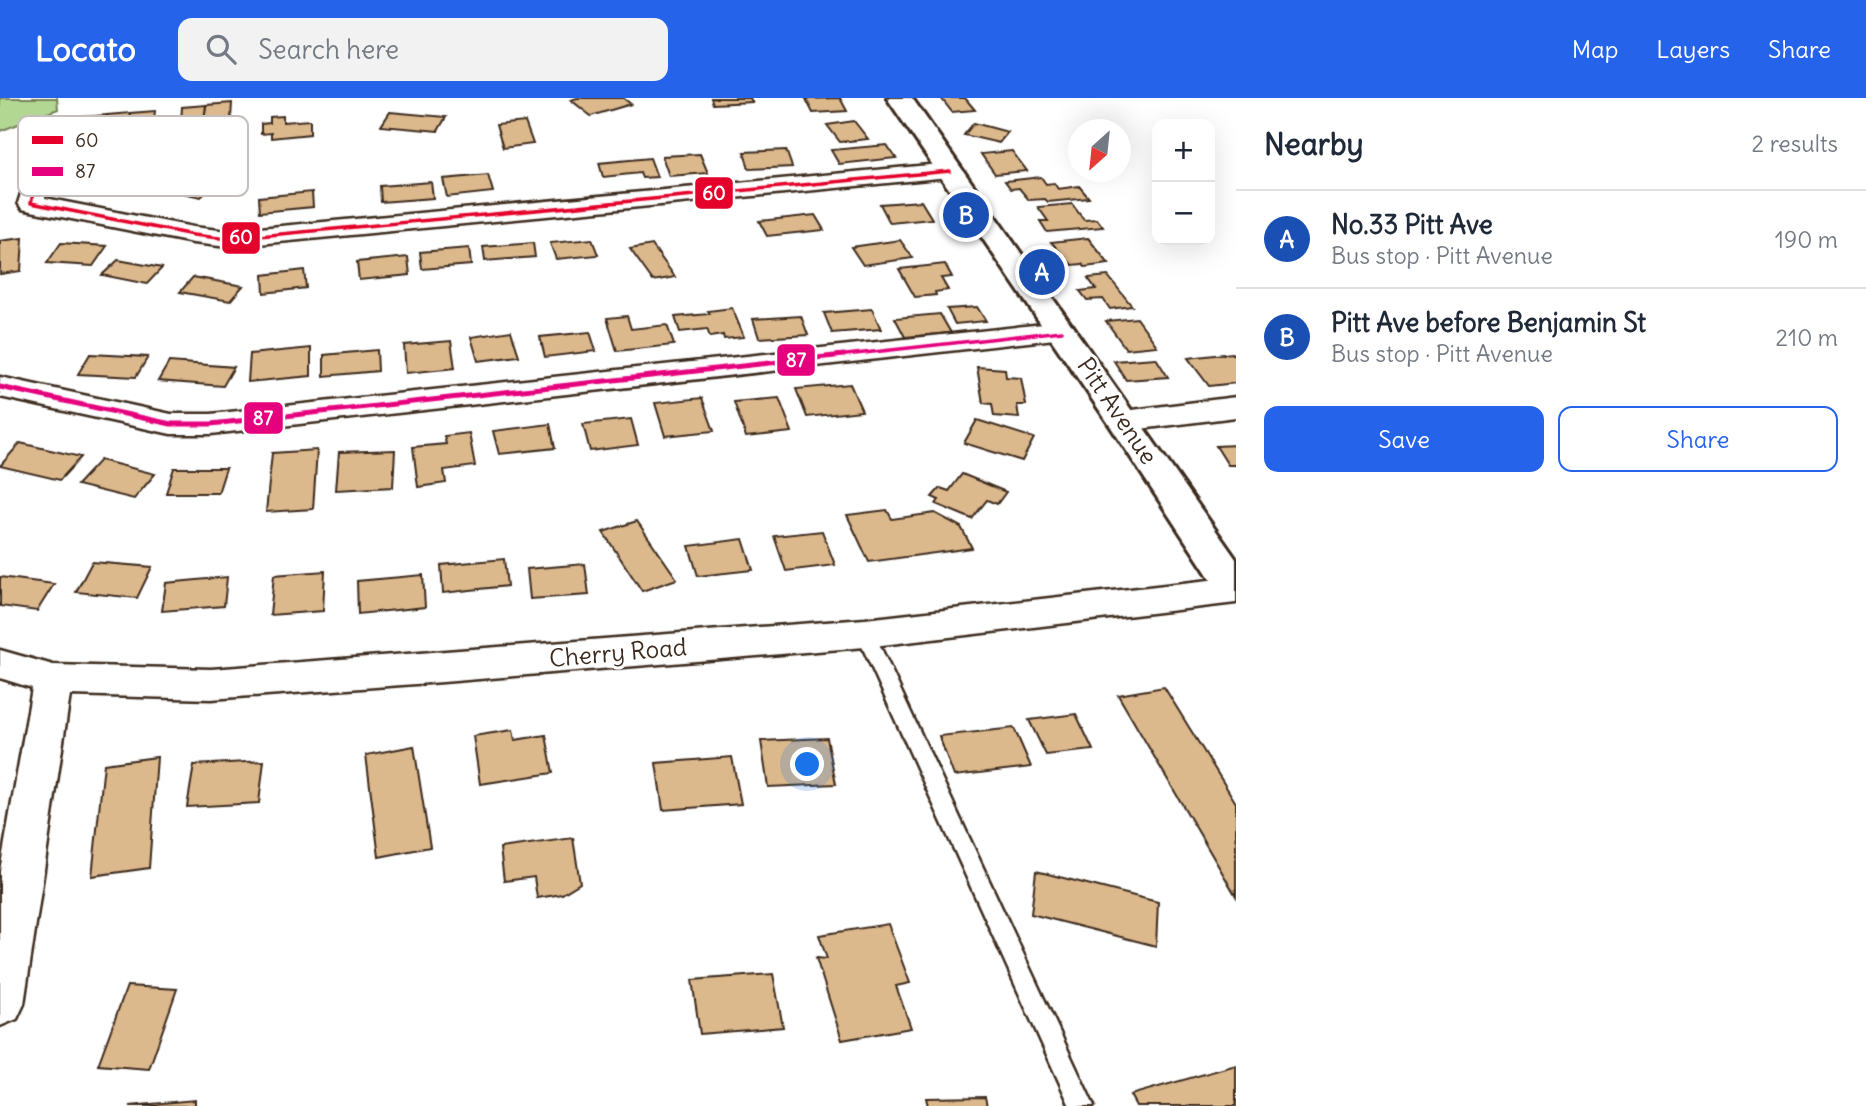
<!DOCTYPE html>
<html lang="en">
<head>
<meta charset="utf-8">
<style>
	:root { --surface:#fff; --page:#f2f2f3; --text:#1f2937; --muted:#747a83; --line:#e0e1e3; --accent:#2563eb }
	body { margin:0; font-family:Delius,sans-serif; background:var(--page); color:var(--text) }
	.controls { position:absolute; right:21px; top:21px; display:grid; overflow:hidden; border-radius:14px; box-shadow:0 7px 28px #0002 }
	.controls button { width:63px; height:63px; display:grid; place-items:center; padding:0; border:0; border-bottom:2px solid var(--line); background:var(--surface); color:var(--text); font:35px sans-serif }
	.compass { position:absolute; left:1068px; top:21px; width:63px; height:63px; border-radius:50%; background:var(--surface); box-shadow:0 7px 28px #0002; rotate:207deg }
	.you { position:absolute; left:808px; top:667px; width:24px; height:24px; margin:-18px; border:5px solid #fff; border-radius:50%; background:#1a73e8; box-shadow:0 0 0 10px #1a73e833 }
	.badge { display:grid; place-items:center; width:46px; height:46px; border-radius:50%; background:var(--accent); color:#fff; font-size:23px; font-weight:700 }
	.pin { position:absolute; translate:-50% -50%; border:4px solid #fff; box-shadow:0 2px 7px #0006 }
	.list { margin:0; padding:0; list-style:none }
	h2 { display:flex; justify-content:space-between; align-items:center; height:91px; margin:0; padding:0 28px; font-size:30px }
	h2 small { font-size:23px; font-weight:400; color:var(--muted) }
	.list li { display:grid; grid-template-columns:46px 1fr auto; gap:21px; align-items:center; box-sizing:border-box; height:98px; padding:0 28px; border-top:2px solid var(--line) }
	.list b { display:block; font-size:26px; white-space:nowrap }
	.list p { margin:0; font-size:23px; white-space:nowrap; color:var(--muted) }
	.list em { font-size:23px; font-style:normal; color:var(--muted) }
	.actions { display:flex; gap:14px; padding:21px 28px }
	.actions a { flex:1; padding:16px 0; border:2px solid var(--accent); border-radius:14px; text-align:center; font-size:24px; color:var(--accent) }
	.actions .main { background:var(--accent); color:#fff }
	.icon { flex:none; width:38px; height:38px; fill:none; stroke:currentColor; stroke-width:2; stroke-linecap:round; stroke-linejoin:round }
	.map { position:relative; flex:none; width:1236px; height:1008px; overflow:hidden }
	header { display:flex; align-items:center; gap:42px; box-sizing:border-box; height:98px; padding:0 35px; background:var(--accent); color:#fff }
	header strong { font-size:33px }
	nav { display:flex; gap:38px; margin-inline-start:auto; font-size:24px }
	.search { width:490px; height:63px; background:var(--page); display:flex; align-items:center; gap:18px; box-sizing:border-box; padding:0 24px; border-radius:14px; color:var(--muted); font-size:26px }
	main { display:flex }
	aside { flex:1; background:var(--surface) }
	.map>svg:first-child { display:block }
	.green { fill:#b1d793; stroke:#768058; stroke-width:2 }
	.building { fill:#dcb88d; stroke:#3b2a1e; stroke-width:2 }
	.lines { fill:none; stroke-linecap:round; stroke-linejoin:round }
	.service-casing { stroke:#3b2a1e; stroke-width:5 }
	.minor-casing { stroke:#3b2a1e; stroke-width:5 }
	.tertiary-casing { stroke:#3b2a1e; stroke-width:6 }
	.service { fill:#fff; fill-rule:evenodd }
	.minor { fill:#fff; fill-rule:evenodd }
	.tertiary { fill:#fff; fill-rule:evenodd }
	.bus-1-casing { stroke:#fff; stroke-width:7 }
	.bus-2-far1-casing { stroke:#fff; stroke-width:7 }
	.bus-2-casing { stroke:#fff; stroke-width:10 }
	.bus-1 { stroke:#e4002b; stroke-width:3.5 }
	.bus-2-far1 { stroke:#e5007d; stroke-width:3.5 }
	.bus-2 { stroke:#e5007d; stroke-width:5 }
	.labels { text-anchor:middle; stroke-width:6; stroke-linejoin:round; paint-order:stroke }
	.street-label { font-size:24px; fill:#3b2a1e; stroke:#fff }
	.key { fill:#fff; stroke:#c4bfbc; stroke-width:2 }
	.key-label { font-size:19px; fill:#3b2a1e }
	.line-badge { stroke:#fff; stroke-width:2.5 }
	.badge-label { font-size:19px; text-anchor:middle; font-weight:bold; fill:#fff }
</style>
</head>
<body>
<header>
<strong>Locato</strong>
<div class="search"><svg class="icon" aria-label="search" viewBox="0 0 24 24"><circle cx="10" cy="10" r="6"/><path d="M15 15l6 6"/></svg>Search here</div>
<nav><a>Map</a><a>Layers</a><a>Share</a></nav>
</header>
<main>
<div class="map">
<svg width="1236" height="1008" viewBox="0 0 1236 1008">
	<rect width="100%" height="100%" fill="#fff"/>
	<filter id="ink" filterUnits="userSpaceOnUse"><feTurbulence type="fractalNoise" baseFrequency=".0143" numOctaves="2"/><feDisplacementMap in="SourceGraphic" scale="14" xChannelSelector="R" yChannelSelector="G"/><feConvolveMatrix kernelMatrix="1 2 1 2 8 2 1 2 1" color-interpolation-filters="sRGB"/></filter>
	<g filter="url(#ink)">
		<!-- green -->
		<path class="green" d="M0 0H57L58 11 0 33Z"/>
		<!-- building -->
		<g class="building">
			<path d="M577 0H623L631 6 591 18 571 2Z"/>
			<path d="M711 0H750L752 4 713 6Z"/>
			<path d="M840 0 847 13 813 15 806 1Z"/>
			<path d="M941 0H965L975 12 952 14Z"/>
			<path d="M232 5 231 21 204 22 206 7Z"/>
			<path d="M206 7 204 22 181 24 182 9Z"/>
			<path d="M155 13 153 29 128 31 130 15Z"/>
			<path d="M390 14 446 19 438 33 381 28Z"/>
			<path d="M130 15 128 31 105 33 107 17Z"/>
			<path d="M107 17 105 33 80 35 81 19Z"/>
			<path d="M283 18V24L310 22V36L271 40V35L261 36V26L270 25V19Z"/>
			<path d="M854 23 868 41 840 44 827 27Z"/>
			<path d="M525 24 533 46 503 50 496 27Z"/>
			<path d="M974 25 1008 34 999 45 964 37Z"/>
			<path d="M887 47 896 60 839 66 831 52Z"/>
			<path d="M786 52 792 69 749 71 744 54Z"/>
			<path d="M1012 53 1027 73 995 76 981 56Z"/>
			<path d="M700 56 708 75 669 78 662 58Z"/>
			<path d="M650 60 657 79 642 80 640 75 603 79 599 65Z"/>
			<path d="M174 76 216 85 201 99 158 90Z"/>
			<path d="M488 77 493 94 447 99 443 81Z"/>
			<path d="M1041 79 1046 86 1054 85 1058 91 1079 88 1089 100 1048 104 1045 101 1029 102 1019 90 1011 91 1005 83Z"/>
			<path d="M431 84 433 100 381 104 380 88Z"/>
			<path d="M312 94 313 109 260 114 259 99Z"/>
			<path d="M921 103 932 121 890 125 880 106Z"/>
			<path d="M1072 106 1084 122 1097 121 1103 129 1047 134 1040 123H1048L1038 109Z"/>
			<path d="M815 117 824 132 767 138 759 123Z"/>
			<path d="M23 140 21 173 0 176V143Z"/>
			<path d="M1088 140 1109 166 1085 169 1082 166 1072 167 1051 144Z"/>
			<path d="M592 141 598 157 556 161 550 145Z"/>
			<path d="M900 142 913 160 863 167 851 149Z"/>
			<path d="M61 145 107 148 93 168 47 165Z"/>
			<path d="M533 145 535 159 485 163 483 149Z"/>
			<path d="M652 147 675 179 653 183 630 151Z"/>
			<path d="M469 150 471 167 422 171 420 154Z"/>
			<path d="M408 159 410 177 359 182 357 164Z"/>
			<path d="M118 162 162 170 147 186 102 177Z"/>
			<path d="M945 166 952 179 941 180 948 192 935 194 936 197 915 199 899 171Z"/>
			<path d="M304 172 306 190 264 195 263 177Z"/>
			<path d="M1108 178 1132 208 1110 211 1103 201 1087 202 1080 193 1096 191 1088 180Z"/>
			<path d="M193 179 243 188 230 203 180 194Z"/>
			<path d="M977 209 986 223 955 226 947 211Z"/>
			<path d="M732 210 744 239 724 241 723 237 710 239 707 231 680 234 675 219 710 216 708 213Z"/>
			<path d="M872 211 881 231 832 235 824 215Z"/>
			<path d="M940 216 951 235 905 239 895 220Z"/>
			<path d="M627 218 631 231 667 227 674 247 617 253 607 220Z"/>
			<path d="M801 218 808 237 759 240 753 221Z"/>
			<path d="M1137 220 1157 248 1126 251 1106 223Z"/>
			<path d="M511 233 519 258 478 263 471 239Z"/>
			<path d="M590 234 596 253 545 259 540 239Z"/>
			<path d="M451 243 455 270 406 275 404 247Z"/>
			<path d="M311 250V278L248 284 250 256Z"/>
			<path d="M377 252 378 273 324 278V257Z"/>
			<path d="M1232 255 1236 260V285L1209 288 1188 260Z"/>
			<path d="M90 256 148 259 136 279 78 276Z"/>
			<path d="M1156 260 1168 279 1126 282 1114 263Z"/>
			<path d="M169 264 234 269 223 288 158 283Z"/>
			<path d="M977 269 1005 271 1006 279 1021 280 1026 307H1017L1019 320 994 318 992 306 983 305Z"/>
			<path d="M850 286 862 313 807 319 796 291Z"/>
			<path d="M702 300 714 333 665 338 655 305Z"/>
			<path d="M779 300 792 334 746 339 734 304Z"/>
			<path d="M631 321 638 347 590 353 583 326Z"/>
			<path d="M977 322 1034 340 1022 363 964 345Z"/>
			<path d="M550 326 555 350 499 356 493 333Z"/>
			<path d="M469 335 475 368 444 372 446 385 418 389 413 349 446 346 444 338Z"/>
			<path d="M20 345 81 359 60 382 0 368Z"/>
			<path d="M1236 347V367H1228L1216 348Z"/>
			<path d="M317 352 313 411 266 414 272 355Z"/>
			<path d="M395 352 393 389 336 392 339 354Z"/>
			<path d="M100 362 155 376 134 401 77 387Z"/>
			<path d="M174 370H226L218 395H166Z"/>
			<path d="M962 376 1006 394 997 406 987 402 972 421 936 406 939 402 932 399 940 390 949 393Z"/>
			<path d="M887 412 892 421 935 415 961 429 972 450 869 464 847 417Z"/>
			<path d="M637 423 677 481 642 493 603 434Z"/>
			<path d="M822 433 835 467 786 473 774 438Z"/>
			<path d="M743 441 753 472 698 478 689 448Z"/>
			<path d="M504 461 507 488 443 495 441 467Z"/>
			<path d="M92 464 152 469 137 500 76 494Z"/>
			<path d="M585 466 589 497 530 501 527 471Z"/>
			<path d="M325 473 323 513 270 517 274 477Z"/>
			<path d="M423 477 425 509 358 516 357 483Z"/>
			<path d="M0 479 54 486 37 513 0 508Z"/>
			<path d="M227 479 224 508 162 513 166 485Z"/>
			<path d="M1164 589 1236 705V798L1118 597Z"/>
			<path d="M1076 616 1093 652 1046 657 1029 622Z"/>
			<path d="M1014 630 1031 669 954 678 939 638Z"/>
			<path d="M513 632 515 642 546 637 553 675 480 686 473 638Z"/>
			<path d="M827 640 836 686 768 689 761 643Z"/>
			<path d="M414 648 430 749 379 759 366 657Z"/>
			<path d="M157 659 149 770 92 778 104 666Z"/>
			<path d="M732 659 741 706 663 712 656 665Z"/>
			<path d="M264 663 259 705 187 709 194 667Z"/>
			<path d="M573 740 580 785 562 796 537 800 534 779 504 783 500 750Z"/>
			<path d="M1036 773 1158 804 1156 848 1031 816Z"/>
			<path d="M888 826 910 885 896 888 911 930 842 942 816 860 827 861 819 837Z"/>
			<path d="M773 876 783 929 700 936 692 882Z"/>
			<path d="M127 888 177 891 149 971 98 967Z"/>
			<path d="M1236 967V1008H1136L1130 997Z"/>
			<path d="M985 999 987 1008H928L926 1000Z"/>
			<path d="M195 1002V1008H130L151 1006Z"/>
		</g>
		<g class="lines">
			<defs>
				<path id="service" d="M865 528 871 530 874 535 1094 1008H1070L856 535 859 530Z"/>
				<g id="minor">
					<path d="M950 65 959 68 963 73 959 78 228 149 193 145 31 113 22 111 18 105 27 77 36 74 45 77 49 82 45 100 193 129 228 133Z"/>
					<path d="M1062 224 1073 227 1077 233 1073 239 211 336H171L0 299V279L171 316H211Z"/>
					<path d="M1236 299V319L1124 333 1113 330 1108 323 1113 316 1124 313Z"/>
					<path d="M1236 479V505L865 549 443 584 211 601 70 597 24 906 17 921 0 928V773L32 590 0 580V552L53 567 211 571 865 521Z"/>
				</g>
				<path id="tertiary" d="M887 0H912L1236 461V504L1223 500 1111 329Z"/>
			</defs>
			<!-- service casing -->
			<use href="#service" class="service-casing"/>
			<!-- minor casing -->
			<use href="#minor" class="minor-casing"/>
			<!-- tertiary casing -->
			<use href="#tertiary" class="tertiary-casing"/>
			<!-- service -->
			<use href="#service" class="service"/>
			<!-- minor -->
			<use href="#minor" class="minor"/>
			<!-- tertiary -->
			<use href="#tertiary" class="tertiary"/>
			<defs>
				<path id="bus-1" d="M36 82 31 105 193 137 228 141 950 73"/>
				<path id="bus-2-far1" d="M828 259 1062 233"/>
				<path id="bus-2" d="M0 289 171 326H211L844 257"/>
			</defs>
			<!-- bus-1 casing -->
			<use href="#bus-1" class="bus-1-casing"/>
			<!-- bus-2-far1 casing -->
			<use href="#bus-2-far1" class="bus-2-far1-casing"/>
			<!-- bus-2 casing -->
			<use href="#bus-2" class="bus-2-casing"/>
			<!-- bus-1 -->
			<use href="#bus-1" class="bus-1"/>
			<!-- bus-2-far1 -->
			<use href="#bus-2-far1" class="bus-2-far1"/>
			<!-- bus-2 -->
			<use href="#bus-2" class="bus-2"/>
		</g>
	</g>
	<g class="labels">
		<!-- street labels -->
		<g class="street-label">
			<text transform="translate(1117 313) rotate(56)" y="8">Pitt Avenue</text>
			<text transform="translate(618 555) rotate(-5)" y="8">Cherry Road</text>
		</g>
	</g>
	<!-- legend -->
	<rect x="18" y="18" width="230" height="80" rx="10" class="key"/>
	<rect x="32" y="38" width="31" height="8" fill="#e4002b"/>
	<rect x="32" y="69" width="31" height="9" fill="#e5007d"/>
	<g class="key-label">
		<text x="75" y="49">60</text>
		<text x="75" y="80">87</text>
	</g>
	<g class="line-badge">
		<rect x="694" y="78" width="40" height="34" rx="7" fill="#e4002b"/>
		<rect x="221" y="123" width="40" height="34" rx="7" fill="#e4002b"/>
		<rect x="776" y="245" width="40" height="34" rx="7" fill="#e5007d"/>
		<rect x="243" y="303" width="41" height="34" rx="7" fill="#e5007d"/>
	</g>
	<g class="badge-label">
		<text x="714" y="102">60</text>
		<text x="241" y="146">60</text>
		<text x="796" y="269">87</text>
		<text x="263" y="327">87</text>
	</g>
</svg>
<div class="controls">
<button>+</button>
<button>−</button>
</div>
<svg class="compass" viewBox="-18 -18 36 36"><path d="M0-13l5 13h-10z" fill="#e53935"/><path d="M0 13l5-13h-10z" fill="#747a83"/></svg>
<div class="you"></div>
<div class="pin badge" style="left:1042px;top:174px;background:#1a4fb4">A</div>
<div class="pin badge" style="left:966px;top:117px;background:#1a4fb4">B</div>
</div>
<aside>
<h2>Nearby<small>2 results</small></h2>
<ul class="list">
<li><span class="badge" style="background:#1a4fb4">A</span><div><b>No.33 Pitt Ave</b><p>Bus stop · Pitt Avenue</p></div><em>190 m</em></li>
<li><span class="badge" style="background:#1a4fb4">B</span><div><b>Pitt Ave before Benjamin St</b><p>Bus stop · Pitt Avenue</p></div><em>210 m</em></li>
</ul>
<div class="actions"><a class="main">Save</a><a>Share</a></div>
</aside>
</main>
</body>
</html>
